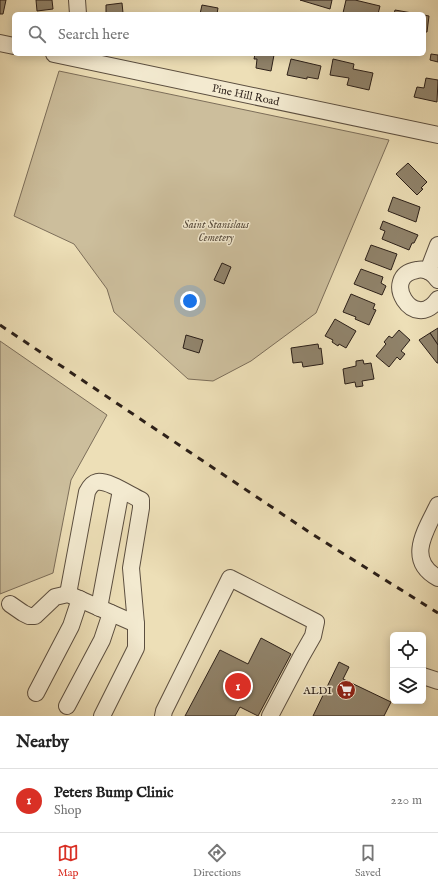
<!DOCTYPE html>
<html lang="en">
<head>
<meta charset="utf-8">
<style>
	:root { --surface:#fff; --page:#f2f2f2; --text:#222; --muted:#767676; --line:#e0e0e0; --accent:#d93025 }
	body { margin:0; font-family:"IM FELL English",serif; background:var(--page); color:var(--text) }
	.controls { position:absolute; right:12px; bottom:12px; display:grid; overflow:hidden; border-radius:6px; box-shadow:0 2px 10px #0003 }
	.controls button { width:36px; height:36px; display:grid; place-items:center; padding:0; border:0; border-bottom:1px solid var(--line); background:var(--surface); color:var(--text); font:20px sans-serif }
	.you { position:absolute; left:190px; top:301px; width:14px; height:14px; margin:-10px; border:3px solid #fff; border-radius:50%; background:#1a73e8; box-shadow:0 0 0 6px #1a73e833 }
	.badge { display:grid; place-items:center; width:26px; height:26px; border-radius:50%; background:var(--accent); color:#fff; font-size:13px; font-weight:700 }
	.pin { position:absolute; translate:-50% -50%; border:2px solid #fff; box-shadow:0 1px 4px #0006 }
	.list { margin:0; padding:0; list-style:none }
	h2 { display:flex; justify-content:space-between; align-items:center; height:52px; margin:0; padding:0 16px; font-size:17px }
	h2 small { font-size:13px; font-weight:400; color:var(--muted) }
	.list li { display:grid; grid-template-columns:26px 1fr auto; gap:12px; align-items:center; box-sizing:border-box; height:64px; padding:0 16px; border-top:1px solid var(--line) }
	.list b { display:block; font-size:15px; white-space:nowrap }
	.list p { margin:0; font-size:13px; white-space:nowrap; color:var(--muted) }
	.list em { font-size:13px; font-style:normal; color:var(--muted) }
	.icon { flex:none; width:22px; height:22px; fill:none; stroke:currentColor; stroke-width:2; stroke-linecap:round; stroke-linejoin:round }
	.map { position:relative; flex:none; width:438px; height:716px; overflow:hidden }
	.search { position:absolute; background:var(--surface); box-shadow:0 2px 10px #0003; left:12px; right:12px; top:12px; height:44px; display:flex; align-items:center; gap:10px; box-sizing:border-box; padding:0 14px; border-radius:6px; color:var(--muted); font-size:15px }
	.sheet { height:116px; background:var(--surface) }
	nav { display:flex; justify-content:space-around; align-items:center; box-sizing:border-box; height:56px; border-top:1px solid var(--line); background:var(--surface); font-size:11px; color:var(--muted) }
	nav a { display:grid; justify-items:center; gap:2px }
	nav .on { color:var(--accent) }
	.map>svg:first-child { display:block }
	.green { fill:#ccbe9c; stroke:#7c6e5a }
	.building { fill:#90836b; stroke:#2b1f18 }
	.lines { fill:none; stroke-linecap:round; stroke-linejoin:round }
	.minor-casing { stroke:#5c4f40; stroke-width:18 }
	.minor { stroke:#f3ead0; stroke-width:16 }
	.rail { stroke:#2b1f18; stroke-width:3; stroke-dasharray:7 7; stroke-linecap:butt }
	.labels { text-anchor:middle; stroke-width:3; stroke-linejoin:round; paint-order:stroke }
	.street-label { font-size:11px; fill:#2b1f18; stroke:#f3ead0 }
	.park-label { font-size:11px; font-style:italic; fill:#5b4f40; stroke:#f3ead0 }
	.poi-label { font-size:11px; fill:#2b1f18; stroke:#f3ead0; text-anchor:end }
</style>
</head>
<body>
<div class="map">
<svg width="438" height="716" viewBox="0 0 438 716">
	<rect width="100%" height="100%" fill="#eddfb7"/>
	<filter id="stains"><feTurbulence type="fractalNoise" baseFrequency=".005" numOctaves="4"/><feColorMatrix values="0 0 0 0 .2 0 0 0 0 .09 0 0 0 0 .02 0 0 0 .5 -.17"/></filter>
	<radialGradient id="worn" r=".72"><stop offset=".6" stop-color="#630" stop-opacity="0"/><stop offset="1" stop-color="#630" stop-opacity=".3"/></radialGradient>
	<!-- green -->
	<g class="green">
		<path d="M59 71 389 140 316 313 251 361 213 381 188 379 114 312 107 289 74 244 14 216Z"/>
		<path d="M0 341 107 415 71 480 53 573 0 594Z"/>
	</g>
	<!-- building -->
	<g class="building">
		<path d="M0 0H6L3 14H0Z"/>
		<path d="M36 0H52L53 9 37 11Z"/>
		<path d="M300 0H332L330 9Z"/>
		<path d="M346 0H355L380 6 378 14H349L343 13Z"/>
		<path d="M122 3 123 13 105 14H106V5Z"/>
		<path d="M202 5 218 8 217 14H200Z"/>
		<path d="M395 10 418 14H394Z"/>
		<path d="M424 15 429 16 427 32H424Z"/>
		<path d="M255 54 274 55 271 71 256 68 257 59H254Z"/>
		<path d="M431 54 438 55V62L430 60Z"/>
		<path d="M291 59 321 66 318 79 307 77V79L287 75Z"/>
		<path d="M333 59 354 64 353 69 373 73 369 90 347 85 349 78 330 75Z"/>
		<path d="M426 78 438 80 437 102 414 97 417 87 424 88Z"/>
		<path d="M408 163 427 182 421 188 423 189 417 195 396 174Z"/>
		<path d="M393 197 420 207 416 222 388 211Z"/>
		<path d="M383 221 418 235 414 243H412L409 250 382 239 385 231 380 229Z"/>
		<path d="M371 245 397 254 391 270 365 260Z"/>
		<path d="M222 263 231 267 224 284 214 280Z"/>
		<path d="M361 269 383 277 381 283 386 286 382 295 354 284Z"/>
		<path d="M351 294 375 304 373 309 376 310 369 325 355 319 356 317 343 312Z"/>
		<path d="M335 319 356 331 346 348 339 344 338 346 332 342 333 340 325 336Z"/>
		<path d="M438 328V345L430 333Z"/>
		<path d="M399 330 410 340 401 351 405 354 400 360 397 357 389 367 376 356 386 344 384 342 389 336 392 338Z"/>
		<path d="M430 333 438 345V363H437L419 340Z"/>
		<path d="M186 335 203 340 199 353 183 348Z"/>
		<path d="M318 344 319 349 321 348 323 364 303 367 302 362 293 363 291 348Z"/>
		<path d="M363 360 364 364 371 363 374 379 362 381 363 386 356 387 355 382 345 384 343 369 356 366V361Z"/>
		<path d="M261 638 291 654 258 716 240 707 235 716H185L220 650 248 664Z"/>
		<path d="M339 662 349 667 343 679 391 702 384 716H313Z"/>
	</g>
	<g class="lines">
		<defs>
			<g id="minor">
				<path d="M77 0 78 14"/>
				<path d="M0 43 14 46"/>
				<path id="s1" d="M54 54 438 135"/>
				<path d="M428 271 438 245"/>
				<path d="M438 280C433 273 426 268 417 270 379 276 414 334 438 299"/>
				<path d="M438 505C426 530 405 560 438 578"/>
				<path d="M68 594 87 492C89 488 92 483 97 482 108 480 130 495 141 500V508L131 568 136 624"/>
				<path d="M10 604 23 613 29 616H35L55 597 68 594 136 624V648L102 716"/>
				<path d="M99 608 121 490"/>
				<path d="M423 676 438 681"/>
				<path d="M36 693 71 626 80 599"/>
				<path d="M67 706 102 640 111 613"/>
				<path d="M163 716 164 711 230 578 316 622 313 636 301 657 270 716"/>
			</g>
		</defs>
		<!-- minor casing -->
		<use href="#minor" class="minor-casing"/>
		<!-- minor -->
		<use href="#minor" class="minor"/>
		<!-- rail -->
		<path class="rail" d="M0 325 312 534 438 613"/>
	</g>
	<!-- icons -->
	<defs>
		<symbol id="supermarket-disc" viewBox="-11 -11 22 22"><circle r="9.5" fill="#8f2418" stroke="#f3ead0"/><path d="M-6-5.5h2.5l.6 2H6L4.5 2H-2.5L-4.4-4H-6ZM-1.5 3.2a1.3 1.3 0 1 0 .1 0ZM3 3.2a1.3 1.3 0 1 0 .1 0Z" fill="#fff"/></symbol>
	</defs>
	<g fill-rule="evenodd">
		<use href="#supermarket-disc" x="335" y="679" width="22" height="22"/>
	</g>
	<g class="labels">
		<!-- street labels -->
		<g class="street-label">
			<text dy="4" stroke="none"><textPath href="#s1" startOffset="196">Pine Hill Road</textPath></text>
		</g>
		<!-- park labels -->
		<g class="park-label">
			<text x="216" y="228">Saint Stanislaus<tspan x="216" dy="13">Cemetery</tspan></text>
		</g>
		<!-- poi labels -->
		<g class="poi-label">
			<text x="332" y="694">ALDI</text>
		</g>
	</g>
	<rect width="100%" height="100%" filter="url(#stains)"/>
	<rect width="100%" height="100%" fill="url(#worn)"/>
</svg>
<div class="controls">
<button><svg class="icon" aria-label="locate" viewBox="0 0 24 24"><circle cx="12" cy="12" r="6"/><path d="M12 2v4M12 18v4M2 12h4M18 12h4"/></svg></button>
<button><svg class="icon" aria-label="layers" viewBox="0 0 24 24"><path d="M12 4l9 5-9 5-9-5zM3 14l9 5 9-5"/></svg></button>
</div>
<div class="you"></div>
<div class="pin badge" style="left:238px;top:686px">1</div>
<div class="search"><svg class="icon" aria-label="search" viewBox="0 0 24 24"><circle cx="10" cy="10" r="6"/><path d="M15 15l6 6"/></svg>Search here</div>
</div>
<section class="sheet">
<h2>Nearby<small></small></h2>
<ul class="list">
<li><span class="badge">1</span><div><b>Peters Bump Clinic</b><p>Shop</p></div><em>220 m</em></li>
</ul>
</section>
<nav>
<a class="on"><svg class="icon" aria-label="map" viewBox="0 0 24 24"><path d="M3 6l6-2 6 2 6-2v14l-6 2-6-2-6 2zM9 4v14M15 6v14"/></svg>Map</a>
<a><svg class="icon" aria-label="directions" viewBox="0 0 24 24"><path d="M12 3l9 9-9 9-9-9zM9 14v-3h6M13 9l2 2-2 2"/></svg>Directions</a>
<a><svg class="icon" aria-label="saved" viewBox="0 0 24 24"><path d="M7 4h10v16l-5-4-5 4z"/></svg>Saved</a>
</nav>
</body>
</html>
